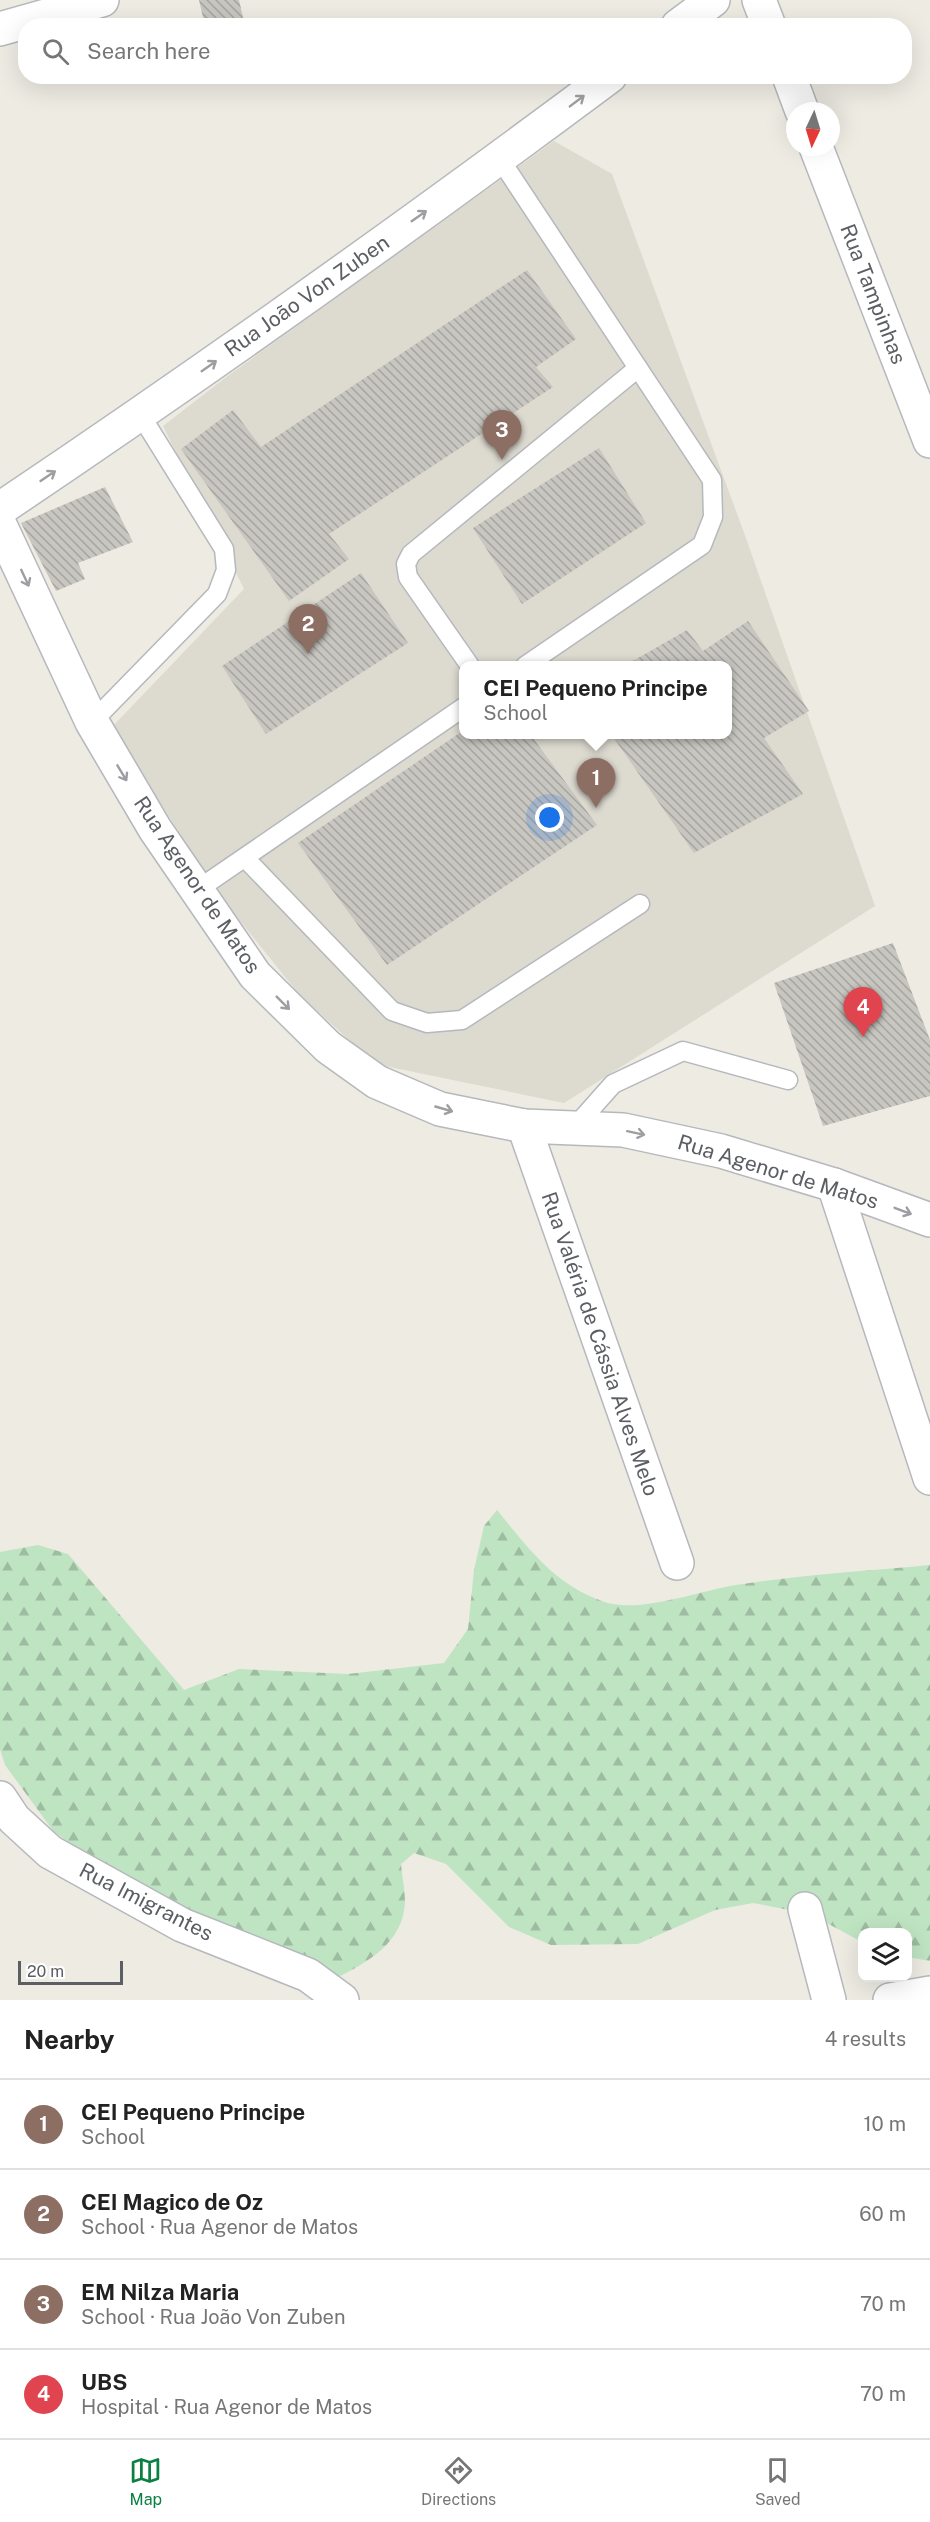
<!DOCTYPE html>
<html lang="en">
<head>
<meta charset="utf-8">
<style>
	:root { --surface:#fff; --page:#f6f6f6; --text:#222; --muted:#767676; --line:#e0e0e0; --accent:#0b8043 }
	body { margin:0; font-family:"Public Sans",sans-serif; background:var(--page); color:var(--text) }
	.controls { position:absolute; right:18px; bottom:18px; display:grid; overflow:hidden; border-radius:12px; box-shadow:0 6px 24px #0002 }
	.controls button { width:54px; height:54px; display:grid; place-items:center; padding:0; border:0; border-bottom:2px solid var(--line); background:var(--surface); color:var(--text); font:30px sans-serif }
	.compass { position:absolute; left:786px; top:102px; width:54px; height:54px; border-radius:50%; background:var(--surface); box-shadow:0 6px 24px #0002; rotate:184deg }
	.scale { position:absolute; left:18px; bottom:15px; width:105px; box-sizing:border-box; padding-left:6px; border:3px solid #5b5e63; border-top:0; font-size:16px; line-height:21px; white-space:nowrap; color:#5b5e63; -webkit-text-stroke:4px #fff; paint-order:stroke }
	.you { position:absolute; left:550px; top:818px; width:21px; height:21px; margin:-15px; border:4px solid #fff; border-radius:50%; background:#1a73e8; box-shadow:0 0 0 9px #1a73e833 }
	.badge { display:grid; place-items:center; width:39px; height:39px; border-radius:50%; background:var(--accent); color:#fff; font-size:20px; font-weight:700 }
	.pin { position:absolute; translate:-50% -50px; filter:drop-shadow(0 2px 3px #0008) }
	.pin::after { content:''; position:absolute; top:32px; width:21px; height:18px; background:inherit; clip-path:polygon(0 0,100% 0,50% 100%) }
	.popup { position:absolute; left:459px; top:661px; width:273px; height:78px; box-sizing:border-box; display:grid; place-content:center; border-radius:12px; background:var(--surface); filter:drop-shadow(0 2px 4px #0005); font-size:20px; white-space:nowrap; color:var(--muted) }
	.popup b { font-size:22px; color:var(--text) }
	.popup::after { content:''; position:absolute; left:50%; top:100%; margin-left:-12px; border:12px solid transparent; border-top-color:var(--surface) }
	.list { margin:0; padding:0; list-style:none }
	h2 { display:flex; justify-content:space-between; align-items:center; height:78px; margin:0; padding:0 24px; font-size:26px }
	h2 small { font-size:20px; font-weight:400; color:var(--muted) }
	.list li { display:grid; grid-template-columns:39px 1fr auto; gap:18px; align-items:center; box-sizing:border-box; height:90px; padding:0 24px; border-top:2px solid var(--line) }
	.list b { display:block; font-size:22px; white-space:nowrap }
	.list p { margin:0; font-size:20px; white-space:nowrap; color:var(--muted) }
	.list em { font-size:20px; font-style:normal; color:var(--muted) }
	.icon { flex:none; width:33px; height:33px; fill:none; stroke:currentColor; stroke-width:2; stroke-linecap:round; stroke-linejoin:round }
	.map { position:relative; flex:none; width:930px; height:2000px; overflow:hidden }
	.search { position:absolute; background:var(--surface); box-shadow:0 6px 24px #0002; left:18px; right:18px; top:18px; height:66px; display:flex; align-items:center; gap:15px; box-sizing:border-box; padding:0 21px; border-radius:24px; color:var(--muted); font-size:22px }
	.sheet { height:438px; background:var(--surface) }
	nav { display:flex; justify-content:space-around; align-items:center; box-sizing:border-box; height:84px; border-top:2px solid var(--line); background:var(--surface); font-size:16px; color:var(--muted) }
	nav a { display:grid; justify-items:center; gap:3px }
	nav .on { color:var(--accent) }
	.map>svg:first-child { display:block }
	.education { fill:#dddad0; fill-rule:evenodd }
	.forest { fill:url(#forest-firs) }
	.building { fill:url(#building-back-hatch) }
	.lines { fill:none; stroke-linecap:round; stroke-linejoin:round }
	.lane-casing { stroke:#b5b8bc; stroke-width:21 }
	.street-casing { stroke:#b5b8bc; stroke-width:36 }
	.lane { stroke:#fff; stroke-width:18 }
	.street { stroke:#fff; stroke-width:33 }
	.oneway { stroke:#9d9ea1 }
	.labels { text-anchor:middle; stroke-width:4.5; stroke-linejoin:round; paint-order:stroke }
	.street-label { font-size:21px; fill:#5b5e63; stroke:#fff }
</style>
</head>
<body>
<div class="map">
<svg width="930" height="2000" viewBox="0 0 930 2000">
	<defs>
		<pattern id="forest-firs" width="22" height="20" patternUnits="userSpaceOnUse" patternTransform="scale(1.5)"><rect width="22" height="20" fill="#bfe4c2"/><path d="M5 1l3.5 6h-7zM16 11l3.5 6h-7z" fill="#9ebca1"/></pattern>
		<pattern id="building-back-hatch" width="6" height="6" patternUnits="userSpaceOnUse" patternTransform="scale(1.5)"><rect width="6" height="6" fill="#c8c6c0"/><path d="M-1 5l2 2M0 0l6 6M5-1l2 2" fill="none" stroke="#a5a4a0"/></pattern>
	</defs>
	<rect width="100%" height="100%" fill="#edebe2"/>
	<!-- education -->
	<path class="education" d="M554 141 612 174 747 541 875 906 564 1103 375 1064 298 993 220 896 112 727 244 589 163 426 225 378ZM464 666H728V734H464Z"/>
	<!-- forest -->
	<path class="forest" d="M497 1510C528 1548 554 1584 602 1601 637 1615 698 1591 736 1585 800 1575 865 1571 930 1565V1961L908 1957V1932H862V1942L810 1914 753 1903 715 1910 638 1944 551 1945 509 1927 446 1864 414 1853 401 1864C402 1876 405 1890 405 1902 403 1944 367 1962 335 1979L125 1882 54 1832 5 1765 0 1749V1552L38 1545 68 1554 184 1690 239 1669 348 1674 444 1663 468 1629 474 1570 484 1526Z"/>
	<!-- building -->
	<g class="building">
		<path d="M199 0H239L245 26H205Z"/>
		<path d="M527 270 576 339 536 367 553 387 329 534 349 559 289 601 181 449 233 410 261 447Z"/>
		<path d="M599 448 646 523 522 604 473 528Z"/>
		<path d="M105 487 133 542 78 563 85 579 56 591 21 523Z"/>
		<path d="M361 573 408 643 266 734 222 666Z"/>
		<path d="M748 621 809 711 764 738 803 794 694 853 611 734H728V666H624L687 630 703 651Z"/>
		<path d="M464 730V734H530L597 825 387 965 298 843Z"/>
		<path d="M893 943 930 1040V1096L823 1126 774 983Z"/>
	</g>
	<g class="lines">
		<defs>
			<g id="lane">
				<path d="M500 159 712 480 713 517 702 545 525 666"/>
				<path d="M470 666 408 577 406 564 411 554 638 368"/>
				<path d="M92 722 217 594 226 570 224 549 140 414"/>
				<path d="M245 858 392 1011 427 1023 462 1020 640 904"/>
				<path d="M197 890 464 707"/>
				<path d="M574 1128 613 1084 683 1051 788 1080"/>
			</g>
			<g id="street">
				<path d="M759 0 769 26"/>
				<path d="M678 26 713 0"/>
				<path d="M0 29 102 0"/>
				<path d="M789 76 802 111"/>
				<path d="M816 147 930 441"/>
				<path d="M0 509C207 370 410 225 610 76"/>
				<path d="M0 525 92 722 155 829 255 975 328 1047 377 1082 440 1109 524 1126 623 1130 721 1151 834 1185 930 1220"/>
				<path d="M524 1126 677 1563"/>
				<path d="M834 1185 930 1478"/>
				<path d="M0 1798 14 1819 50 1852 182 1925 308 1975 342 2000"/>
				<path d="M805 1909 829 2000"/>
				<path d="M890 2000 930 1993"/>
			</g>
		</defs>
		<!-- lane casing -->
		<use href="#lane" class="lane-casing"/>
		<!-- street casing -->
		<use href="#street" class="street-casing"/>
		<!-- lane -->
		<use href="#lane" class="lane"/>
		<!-- street -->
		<use href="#street" class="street"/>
	</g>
	<!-- one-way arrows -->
	<defs><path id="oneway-shaft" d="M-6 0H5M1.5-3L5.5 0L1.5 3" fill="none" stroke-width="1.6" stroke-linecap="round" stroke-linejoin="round" transform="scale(1.5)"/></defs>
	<g class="oneway">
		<use href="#oneway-shaft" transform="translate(577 101) rotate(-37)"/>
		<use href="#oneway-shaft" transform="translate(419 216) rotate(-35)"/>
		<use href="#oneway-shaft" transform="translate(209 366) rotate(-35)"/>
		<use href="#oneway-shaft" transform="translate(48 476) rotate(-34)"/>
		<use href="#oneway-shaft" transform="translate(25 578) rotate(65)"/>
		<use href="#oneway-shaft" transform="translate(122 773) rotate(59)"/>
		<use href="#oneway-shaft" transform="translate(283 1003) rotate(45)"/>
		<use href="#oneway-shaft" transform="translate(444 1109) rotate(16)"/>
		<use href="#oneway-shaft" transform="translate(636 1133) rotate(12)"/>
		<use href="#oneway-shaft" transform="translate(903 1211) rotate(21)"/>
	</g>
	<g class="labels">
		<!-- street labels -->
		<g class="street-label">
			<text transform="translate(873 294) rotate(69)" y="7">Rua Tampinhas</text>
			<text transform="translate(307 296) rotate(-35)" y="7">Rua João Von Zuben</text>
			<text transform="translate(197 885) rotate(56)" y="7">Rua Agenor de Matos</text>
			<text transform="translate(778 1172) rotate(17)" y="7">Rua Agenor de Matos</text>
			<text transform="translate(600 1344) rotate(71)" y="7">Rua Valéria de Cássia Alves Melo</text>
			<text transform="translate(146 1902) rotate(27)" y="7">Rua Imigrantes</text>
		</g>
	</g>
</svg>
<div class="controls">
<button><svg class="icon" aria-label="layers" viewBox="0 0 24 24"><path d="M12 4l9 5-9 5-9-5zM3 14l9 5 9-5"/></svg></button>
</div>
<svg class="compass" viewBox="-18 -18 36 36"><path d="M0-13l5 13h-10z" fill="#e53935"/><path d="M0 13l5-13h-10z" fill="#767676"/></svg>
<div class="scale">20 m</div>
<div class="you"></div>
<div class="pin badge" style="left:596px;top:808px;background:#8d6e63">1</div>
<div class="popup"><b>CEI Pequeno Principe</b>School</div>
<div class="pin badge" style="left:308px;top:654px;background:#8d6e63">2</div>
<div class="pin badge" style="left:502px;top:460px;background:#8d6e63">3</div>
<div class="pin badge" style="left:863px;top:1037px;background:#e0444e">4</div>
<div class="search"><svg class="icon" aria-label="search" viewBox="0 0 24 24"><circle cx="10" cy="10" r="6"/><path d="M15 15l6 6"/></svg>Search here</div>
</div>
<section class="sheet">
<h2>Nearby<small>4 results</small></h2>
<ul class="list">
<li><span class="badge" style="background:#8d6e63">1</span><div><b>CEI Pequeno Principe</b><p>School</p></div><em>10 m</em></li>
<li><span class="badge" style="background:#8d6e63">2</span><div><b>CEI Magico de Oz</b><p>School · Rua Agenor de Matos</p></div><em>60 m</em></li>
<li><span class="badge" style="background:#8d6e63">3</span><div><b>EM Nilza Maria</b><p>School · Rua João Von Zuben</p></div><em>70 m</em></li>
<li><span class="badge" style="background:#e0444e">4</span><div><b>UBS</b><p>Hospital · Rua Agenor de Matos</p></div><em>70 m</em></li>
</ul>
</section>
<nav>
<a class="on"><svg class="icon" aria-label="map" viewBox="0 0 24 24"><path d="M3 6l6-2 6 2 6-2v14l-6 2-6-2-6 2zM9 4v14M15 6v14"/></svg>Map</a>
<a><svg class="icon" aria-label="directions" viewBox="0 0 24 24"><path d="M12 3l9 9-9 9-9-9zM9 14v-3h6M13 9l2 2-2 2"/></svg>Directions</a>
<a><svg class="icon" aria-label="saved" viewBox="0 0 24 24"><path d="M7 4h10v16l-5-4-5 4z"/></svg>Saved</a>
</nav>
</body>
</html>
